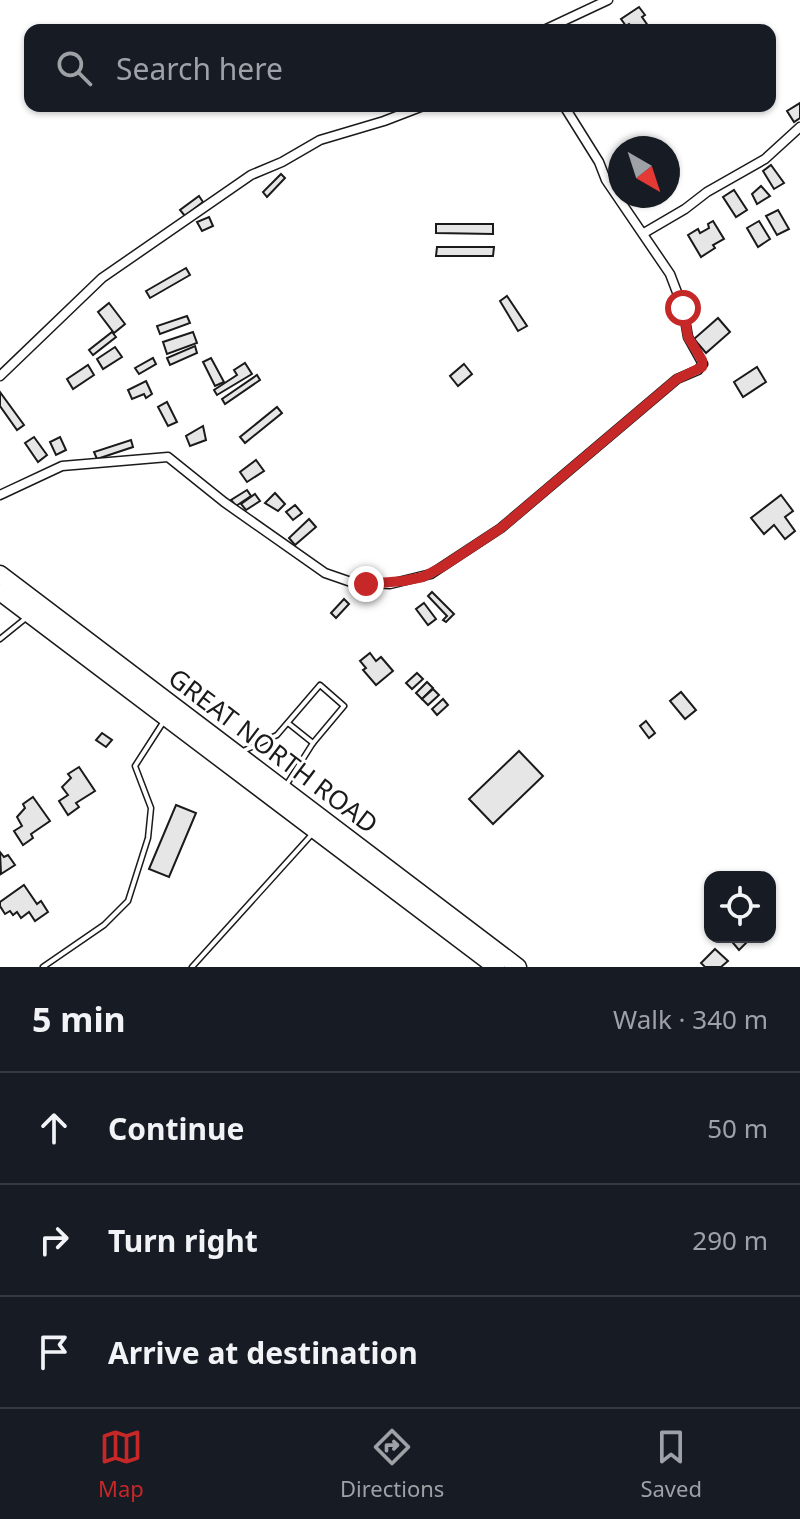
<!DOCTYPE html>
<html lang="en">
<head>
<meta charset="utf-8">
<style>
	:root { --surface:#171b24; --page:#242831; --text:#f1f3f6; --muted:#9ea1a6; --line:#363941; --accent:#c62828 }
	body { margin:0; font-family:"Noto Sans",sans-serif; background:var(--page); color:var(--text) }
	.controls { position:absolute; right:24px; bottom:24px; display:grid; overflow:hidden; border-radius:16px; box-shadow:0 2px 6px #0004 }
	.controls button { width:72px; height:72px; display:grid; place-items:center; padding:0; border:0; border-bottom:2px solid var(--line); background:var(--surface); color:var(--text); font:40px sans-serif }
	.compass { position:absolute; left:608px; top:136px; width:72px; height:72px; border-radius:50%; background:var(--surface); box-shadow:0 2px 6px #0004; rotate:141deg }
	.stop { position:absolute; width:24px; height:24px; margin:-18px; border:6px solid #c62828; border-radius:50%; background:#fff }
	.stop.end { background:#c62828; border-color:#fff; box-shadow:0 2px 8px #0008 }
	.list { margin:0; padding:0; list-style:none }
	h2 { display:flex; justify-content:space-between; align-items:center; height:104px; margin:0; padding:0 32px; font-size:34px }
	h2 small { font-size:26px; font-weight:400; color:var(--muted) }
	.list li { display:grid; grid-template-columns:52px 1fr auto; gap:24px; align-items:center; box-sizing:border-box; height:112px; padding:0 32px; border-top:2px solid var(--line) }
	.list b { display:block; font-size:30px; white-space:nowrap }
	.list em { font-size:26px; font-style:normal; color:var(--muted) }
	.icon { flex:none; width:44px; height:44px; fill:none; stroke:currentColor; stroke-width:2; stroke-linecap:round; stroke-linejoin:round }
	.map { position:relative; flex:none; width:800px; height:967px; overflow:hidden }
	.search { position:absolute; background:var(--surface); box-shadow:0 2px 6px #0004; left:24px; right:24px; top:24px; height:88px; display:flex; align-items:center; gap:20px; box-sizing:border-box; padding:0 28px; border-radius:16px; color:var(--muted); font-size:30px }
	.sheet { height:440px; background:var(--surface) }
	nav { display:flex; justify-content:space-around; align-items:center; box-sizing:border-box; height:112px; border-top:2px solid var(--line); background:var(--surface); font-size:22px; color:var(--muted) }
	nav a { display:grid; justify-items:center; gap:4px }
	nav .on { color:var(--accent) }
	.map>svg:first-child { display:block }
	.building { fill:#e6e6e6; stroke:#1a1a1a; stroke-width:2 }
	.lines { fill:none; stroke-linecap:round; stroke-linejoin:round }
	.lane-casing { stroke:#1a1a1a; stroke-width:7 }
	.street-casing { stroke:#1a1a1a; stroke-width:11 }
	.highway-casing { stroke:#1a1a1a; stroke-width:19 }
	.lane { stroke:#fff; stroke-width:4 }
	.street { stroke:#fff; stroke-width:8 }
	.highway { stroke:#fff; stroke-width:16 }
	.route { stroke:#c62828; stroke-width:10 }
	.labels { text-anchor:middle; stroke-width:6; stroke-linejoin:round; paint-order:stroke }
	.street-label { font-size:26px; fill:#1a1a1a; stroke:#fff }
</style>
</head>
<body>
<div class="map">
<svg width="800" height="967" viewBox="0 0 800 967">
	<rect width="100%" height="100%" fill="#fff"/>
	<!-- building -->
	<g class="building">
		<path d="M639 7 645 15 642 17 651 30H629L632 27 629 24 626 26 621 19Z"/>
		<path d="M800 103V118L794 122 787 111Z"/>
		<path d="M771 165 784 183 774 189 763 171Z"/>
		<path d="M281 174 285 178 267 197 263 192Z"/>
		<path d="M761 186 770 196 757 204 752 194Z"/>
		<path d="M734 190 747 210 736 217 723 197Z"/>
		<path d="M199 196 203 202 185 216 180 210Z"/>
		<path d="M778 210 789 229 777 235 766 216Z"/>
		<path d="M209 217 213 226 202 231 197 222Z"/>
		<path d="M713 221 724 239 713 245 715 248 701 257 688 235 698 229 700 233 709 228 708 224Z"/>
		<path d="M759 221 770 239 758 247 747 228Z"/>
		<path d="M436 224H493V234L436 233Z"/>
		<path d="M437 247H494L493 256H436Z"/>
		<path d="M186 268 190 275 150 298 146 291Z"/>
		<path d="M507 296 527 326 518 331 500 301Z"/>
		<path d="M109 303 125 324 114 333 98 312Z"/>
		<path d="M187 316 190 323 160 334 157 326Z"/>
		<path d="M718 318 730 332 706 353 694 339Z"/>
		<path d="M112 332 116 337 93 355 89 350Z"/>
		<path d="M193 332 197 343 167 354 163 342Z"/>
		<path d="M195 346 197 353 170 365 167 358Z"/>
		<path d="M115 347 122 357 103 369 97 359Z"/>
		<path d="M153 358 156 364 139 374 135 368Z"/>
		<path d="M211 358 224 382 215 386 203 362Z"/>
		<path d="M245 363 252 374 217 395 214 390 237 375 234 370Z"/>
		<path d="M464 364 472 374 458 386 450 376Z"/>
		<path d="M88 365 94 375 73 389 67 379Z"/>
		<path d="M757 367 766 382 743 397 734 382Z"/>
		<path d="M257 375 260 380 225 404 222 399Z"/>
		<path d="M146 381 152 394 146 398 144 394 132 399 128 390Z"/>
		<path d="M0 392 24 425 17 430 0 406Z"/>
		<path d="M167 402 177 422 168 426 158 407Z"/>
		<path d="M277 407 282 413 245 443 240 437Z"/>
		<path d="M203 426 206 440 190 446 186 436Z"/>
		<path d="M34 437 47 455 38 462 25 443Z"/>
		<path d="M60 437 66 450 56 455 50 442Z"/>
		<path d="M131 440 133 447 97 459 94 452Z"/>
		<path d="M256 460 264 471 247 482 240 472Z"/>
		<path d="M247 490 251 496 236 506 231 500Z"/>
		<path d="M275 493 285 504 278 511 265 503Z"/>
		<path d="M255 494 260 501 246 510 241 504Z"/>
		<path d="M781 495 793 511 785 517 795 531 785 539 774 525 764 534 751 518Z"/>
		<path d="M295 505 302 513 293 520 286 512Z"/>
		<path d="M309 519 316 527 295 545 289 538Z"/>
		<path d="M432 592 454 614 446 622 443 620 447 616 428 596Z"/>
		<path d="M344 599 349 604 336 618 331 613Z"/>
		<path d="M424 603 436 619 428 625 416 609Z"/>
		<path d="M370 653 376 661 381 657 393 671 376 685 363 670 366 668 360 661Z"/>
		<path d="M417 673 423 679 412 689 406 683Z"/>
		<path d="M427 682 433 688 422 699 416 693Z"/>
		<path d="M433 689 439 695 428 705 422 699Z"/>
		<path d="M681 692 696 710 685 719 670 701Z"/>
		<path d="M443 699 448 705 437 715 432 709Z"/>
		<path d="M646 721 655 733 649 738 640 726Z"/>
		<path d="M102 733 112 740 106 747 96 740Z"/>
		<path d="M519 751 543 776 493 824 469 799Z"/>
		<path d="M79 767 95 791 76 803 79 807 68 815 59 801 68 795 62 787 71 778 68 774Z"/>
		<path d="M33 797 50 821 31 834 33 838 23 845 14 831 22 826 17 817 25 808 23 804Z"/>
		<path d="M176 805 196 813 169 877 149 869Z"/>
		<path d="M0 852 4 857 8 855 15 865 1 874Z"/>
		<path d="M24 885 37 904 41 901 48 912 35 921 29 912 21 918 17 912 13 915 10 911 5 914 0 906V902Z"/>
		<path d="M728 937H752L739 950Z"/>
		<path d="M715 949 728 961 721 967H705L701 963Z"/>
	</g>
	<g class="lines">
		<defs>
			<g id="lane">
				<path d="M0 639 26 618"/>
				<path d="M288 723 313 743"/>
				<path d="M241 752 277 735 320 685 344 706 313 743 287 784"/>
				<path d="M43 967 104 925 128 901 148 838 151 808 135 766 164 721"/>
				<path d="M192 967 314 832"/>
			</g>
			<g id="street">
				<path d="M544 30 608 0"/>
				<path d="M644 233 685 209 707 192 765 159 800 127"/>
				<path d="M0 376 102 278 251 175 282 162 320 140 384 121 423 106"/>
				<path d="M0 495 62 466 168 457 224 502 325 573 351 582 390 584 431 574 501 528 677 379 698 370 703 364 688 337 683 308 670 274 606 180 599 162 564 106"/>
			</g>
			<g id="highway">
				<path d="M0 574 518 967"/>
				<path d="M0 592 496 967"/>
			</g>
		</defs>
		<!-- lane casing -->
		<use href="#lane" class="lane-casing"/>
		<!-- street casing -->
		<use href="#street" class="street-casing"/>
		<!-- highway casing -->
		<use href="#highway" class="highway-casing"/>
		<!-- lane -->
		<use href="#lane" class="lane"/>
		<!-- street -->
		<use href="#street" class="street"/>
		<!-- highway -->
		<use href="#highway" class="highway"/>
	</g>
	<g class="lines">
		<!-- route -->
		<path class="route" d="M366 584 403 581 423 577 442 567 501 528 677 379 702 367V360L688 337 683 308"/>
	</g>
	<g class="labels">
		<!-- street labels -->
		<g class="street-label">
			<text transform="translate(273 751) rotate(37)" y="9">GREAT NORTH ROAD</text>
		</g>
	</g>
</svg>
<div class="controls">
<button><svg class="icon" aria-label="locate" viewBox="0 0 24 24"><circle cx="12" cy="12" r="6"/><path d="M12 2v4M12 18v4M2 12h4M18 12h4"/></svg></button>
</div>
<svg class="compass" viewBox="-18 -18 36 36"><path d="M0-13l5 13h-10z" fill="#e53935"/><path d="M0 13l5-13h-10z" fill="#9ea1a6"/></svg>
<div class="stop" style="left:683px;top:308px"></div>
<div class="stop end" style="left:366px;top:584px"></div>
<div class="search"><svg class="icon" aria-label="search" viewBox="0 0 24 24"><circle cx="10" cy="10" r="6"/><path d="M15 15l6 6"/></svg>Search here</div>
</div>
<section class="sheet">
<h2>5 min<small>Walk · 340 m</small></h2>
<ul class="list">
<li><svg class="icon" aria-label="ahead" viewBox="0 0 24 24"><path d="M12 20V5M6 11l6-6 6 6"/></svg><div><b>Continue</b></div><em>50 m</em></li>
<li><svg class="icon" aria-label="right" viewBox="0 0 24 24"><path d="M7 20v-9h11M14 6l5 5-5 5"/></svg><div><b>Turn right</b></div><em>290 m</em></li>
<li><svg class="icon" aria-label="arrive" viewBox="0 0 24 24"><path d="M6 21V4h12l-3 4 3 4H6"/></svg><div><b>Arrive at destination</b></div></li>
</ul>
</section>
<nav>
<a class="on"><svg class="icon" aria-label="map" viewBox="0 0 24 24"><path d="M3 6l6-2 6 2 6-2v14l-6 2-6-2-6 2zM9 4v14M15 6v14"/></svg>Map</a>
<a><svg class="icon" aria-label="directions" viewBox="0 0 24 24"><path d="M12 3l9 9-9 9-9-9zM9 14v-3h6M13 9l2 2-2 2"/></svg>Directions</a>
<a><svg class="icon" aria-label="saved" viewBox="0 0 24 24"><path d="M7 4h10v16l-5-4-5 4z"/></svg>Saved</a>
</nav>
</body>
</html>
